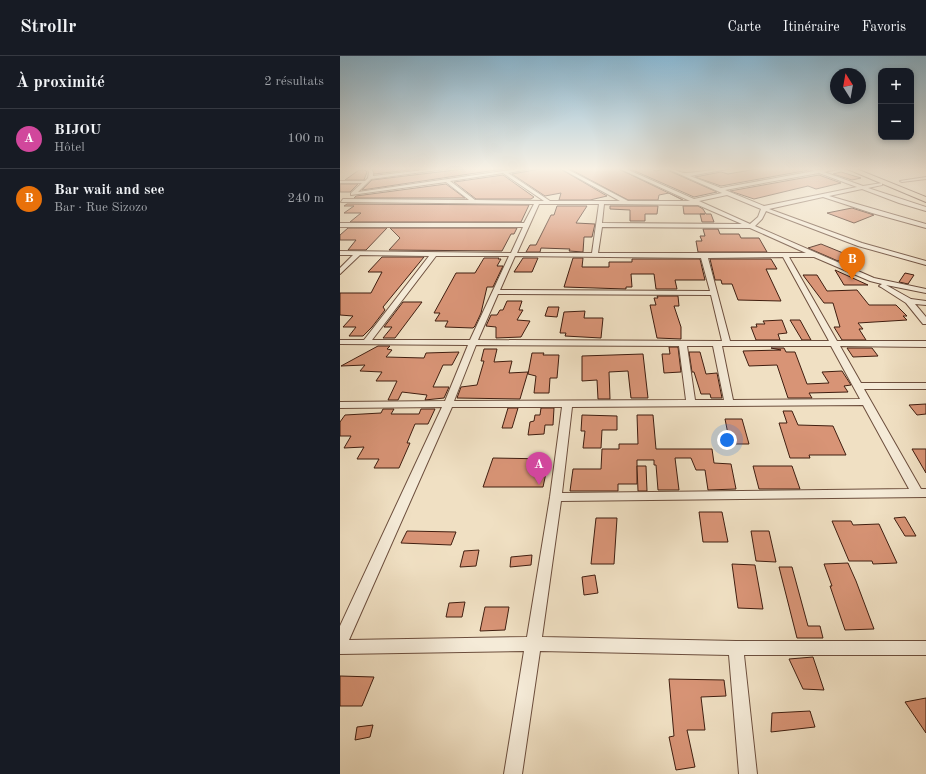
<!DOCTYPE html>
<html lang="fr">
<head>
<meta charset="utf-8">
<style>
	:root { --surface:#171b24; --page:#20242c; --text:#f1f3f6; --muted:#9ea1a6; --line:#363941; --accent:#c59692 }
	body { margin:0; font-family:"Old Standard TT",serif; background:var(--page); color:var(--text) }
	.controls { position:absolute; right:12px; top:12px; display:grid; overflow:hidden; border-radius:8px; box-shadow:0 2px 6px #0003 }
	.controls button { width:36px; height:36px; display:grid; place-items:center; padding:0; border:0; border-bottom:1px solid var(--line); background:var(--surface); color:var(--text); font:20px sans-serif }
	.compass { position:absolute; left:490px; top:12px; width:36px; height:36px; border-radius:50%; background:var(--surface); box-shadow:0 2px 6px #0003; rotate:349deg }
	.you { position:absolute; left:387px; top:384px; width:14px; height:14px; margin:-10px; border:3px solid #fff; border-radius:50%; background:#1a73e8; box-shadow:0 0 0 6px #1a73e833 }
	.badge { display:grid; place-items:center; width:26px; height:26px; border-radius:50%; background:var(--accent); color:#fff; font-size:13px; font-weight:700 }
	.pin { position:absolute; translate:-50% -33px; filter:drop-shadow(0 1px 2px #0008) }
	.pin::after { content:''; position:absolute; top:21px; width:14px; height:12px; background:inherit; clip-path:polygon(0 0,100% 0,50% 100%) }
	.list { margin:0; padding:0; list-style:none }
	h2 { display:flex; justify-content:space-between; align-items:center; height:52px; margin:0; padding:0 16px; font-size:17px }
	h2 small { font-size:13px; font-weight:400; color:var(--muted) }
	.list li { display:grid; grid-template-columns:26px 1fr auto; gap:12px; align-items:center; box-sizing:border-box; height:60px; padding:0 16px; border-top:1px solid var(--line) }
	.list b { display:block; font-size:15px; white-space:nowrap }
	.list p { margin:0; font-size:13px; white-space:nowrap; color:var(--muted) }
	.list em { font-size:13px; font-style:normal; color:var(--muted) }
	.map { position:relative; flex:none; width:586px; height:718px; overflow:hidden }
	header { display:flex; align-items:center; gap:24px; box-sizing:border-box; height:56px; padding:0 20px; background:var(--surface); border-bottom:1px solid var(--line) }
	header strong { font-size:19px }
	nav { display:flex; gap:22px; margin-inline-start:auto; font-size:14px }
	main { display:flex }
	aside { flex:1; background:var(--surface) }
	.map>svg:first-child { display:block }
	.building { fill:#d89476; stroke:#401e10 }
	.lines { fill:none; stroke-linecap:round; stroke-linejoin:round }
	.street-casing { stroke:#6c4e3d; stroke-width:2 }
	.primary-casing { stroke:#401e10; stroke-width:2 }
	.street { fill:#f5ebd8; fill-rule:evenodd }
	.primary { fill:#f0e0c3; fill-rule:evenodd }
</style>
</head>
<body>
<header>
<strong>Strollr</strong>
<nav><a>Carte</a><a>Itinéraire</a><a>Favoris</a></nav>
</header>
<main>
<aside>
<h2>À proximité<small>2 résultats</small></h2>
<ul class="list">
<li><span class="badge" style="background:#d1479c">A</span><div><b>BIJOU</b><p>Hôtel</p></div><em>100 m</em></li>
<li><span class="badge" style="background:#e8710a">B</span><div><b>Bar wait and see</b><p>Bar · Rue Sizozo</p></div><em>240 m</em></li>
</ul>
</aside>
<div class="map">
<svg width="586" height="718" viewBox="0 0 586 718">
	<rect width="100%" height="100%" fill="#f0e0c3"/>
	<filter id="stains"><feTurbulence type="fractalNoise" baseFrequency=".005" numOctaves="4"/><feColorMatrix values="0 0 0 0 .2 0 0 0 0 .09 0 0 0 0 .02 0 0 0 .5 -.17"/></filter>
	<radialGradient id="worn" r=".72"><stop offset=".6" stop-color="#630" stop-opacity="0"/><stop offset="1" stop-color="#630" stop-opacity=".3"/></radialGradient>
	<!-- building -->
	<g class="building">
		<path d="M38 112H87L34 118 32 113Z"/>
		<path d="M132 112 163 113 22 134 32 124Z"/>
		<path d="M205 112H219L267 140 250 144H219L221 137 205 140 172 118Z"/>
		<path d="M228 112H277L343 144 329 137 319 139 318 144H288Z"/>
		<path d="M288 112H308L316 115 325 113 377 136 354 141Z"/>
		<path d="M422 112H466L469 114 381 130 355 121 381 116 388 118Z"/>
		<path d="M19 114H25L27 116 24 124H5Z"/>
		<path d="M501 116 521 122 512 124 493 118Z"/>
		<path d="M163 119 194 141 191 143H136L114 126Z"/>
		<path d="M479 119 501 127 476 133 468 130 414 143 390 135Z"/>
		<path d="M0 128H18L10 136H0Z"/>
		<path d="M106 128 125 142H14L16 140Z"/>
		<path d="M7 148 189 149 181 166H10L21 157H4L14 150H4Z"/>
		<path d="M217 150H247L236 167 255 168 252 181H244L243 196 229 195 230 193 201 192 200 196H186L190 189H196L211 159H214Z"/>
		<path d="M270 150H318L317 158H305V165H290V154L270 153Z"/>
		<path d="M343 150H358L363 153 366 158H371L374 166H362L360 158H365H344Z"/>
		<path d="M512 152 534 159 514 167 487 157Z"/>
		<path d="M8 172H47L26 194H8L16 184H0V179Z"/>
		<path d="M50 172H177L174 178H171L162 195 49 194 60 182Z"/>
		<path d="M363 173H378L380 178H399L401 182H419L427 196H358L356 185H362L360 180H365Z"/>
		<path d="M481 188 508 199 505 200 509 202 498 205 468 192Z"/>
		<path d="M42 201H84L43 251 45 254 32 271 23 280H9L16 271H3L13 260 0 259V237H31L42 216H28Z"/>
		<path d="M144 202H159L158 203H161L157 210H163L153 231H147L141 257 135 270 133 272 105 271 108 265H95L100 257H94L116 217H135Z"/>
		<path d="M183 202H198L192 216H174Z"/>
		<path d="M233 202H243L242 211H269V206H292V203H360L365 224H335L337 233H316L314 218H291L292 231H286V233L224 231Z"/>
		<path d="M370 203H431L437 213H426L441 245 398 244 392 228H382L381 224H375Z"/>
		<path d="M495 214 528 229H504Z"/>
		<path d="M565 217 574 219 568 228 559 226Z"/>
		<path d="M463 219H477L487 235 517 234 529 249H556L567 260H563L567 264 518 267 523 273H519L526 284H502L494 271H500L493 247H484Z"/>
		<path d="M317 240H338L339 250H334L341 271V283L317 282 310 249H316L314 242H318Z"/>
		<path d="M167 245H182L179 254H183L177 264 190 265 181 281 156 282V271L146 270 151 259H157L160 254H163Z"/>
		<path d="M63 246H82L55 282H43L52 271H44Z"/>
		<path d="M208 251H219L217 261 205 260Z"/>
		<path d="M245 255 244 262H263L261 282 225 280 226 277H220L224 256Z"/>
		<path d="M442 264 447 277 438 278 440 284H416L411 271H417L416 268H425L423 265Z"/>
		<path d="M450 264H460L471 284H462Z"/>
		<path d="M38 290H50L47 293 52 294 46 301 84 302 86 297 119 296 112 309H103L93 331H109L104 342 85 344 87 339 62 336 58 344H48L57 325H36L42 316 20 315 25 309 1 310Z"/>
		<path d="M329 291H338L341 316 324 317 322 298H330Z"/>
		<path d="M431 292H444L446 296H455L467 328 489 327 482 316 502 315 511 329 504 330 508 336 469 337 472 342H448L437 309 409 310 403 295 441 294Z"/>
		<path d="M507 292H532L538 300 513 301Z"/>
		<path d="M144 293H157L154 306 172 305 169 317 188 316 180 343 117 342 121 331 137 329 144 305H141Z"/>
		<path d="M349 296H360L366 318 377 317 382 342H371L370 338H361L354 316H352Z"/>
		<path d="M192 297H204L203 299H219L217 322H210L209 337H194L196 320 188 318Z"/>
		<path d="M303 298 308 342H291L288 315 269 316 270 343H258L257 324 242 325V300Z"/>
		<path d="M586 348V358L577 359 569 349Z"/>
		<path d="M168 352H178L172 372H162Z"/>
		<path d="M201 352H214L213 369H205L204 378 188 379 190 366 194 365 195 359H200Z"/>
		<path d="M43 353H54L51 358H79L81 353H95L88 368H75L67 387H70L59 412H34L39 403H17L24 391 4 392 11 380H0V366L5 359 41 357Z"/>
		<path d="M443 355H452L458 369 493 370 506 399H469L470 402H450L439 367H447Z"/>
		<path d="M242 359 277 360V374H262L261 392H243L245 375H241Z"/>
		<path d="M297 359H313L316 393H372L374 407 391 408 396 433 368 434 365 414H356L351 402H335L339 434H318L316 409H314V404H297V428H278V435H230L233 413H261L262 393H279V388H298Z"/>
		<path d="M385 363H402L409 388H390Z"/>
		<path d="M572 393H586V417Z"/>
		<path d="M153 402 209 403 203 431H143Z"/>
		<path d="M297 410H306L307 435H298Z"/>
		<path d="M413 410H452L460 433H419Z"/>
		<path d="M359 456H382L388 486H363Z"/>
		<path d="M565 461 576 480H565L554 462Z"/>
		<path d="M256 462H277L274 508H251Z"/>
		<path d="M492 465H511L513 469 539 468 557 507 533 508 532 505H509Z"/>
		<path d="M67 475 116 476 111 489 61 487Z"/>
		<path d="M411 475H429L436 506 416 505Z"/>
		<path d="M139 494 136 510 120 511 124 495Z"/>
		<path d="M192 499 191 509 170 511 171 501Z"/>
		<path d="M508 507 516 525 534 573 505 574 490 530H492L484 508Z"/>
		<path d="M392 508 415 509 423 553 398 552Z"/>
		<path d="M439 511H452L468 570H480L483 582H457Z"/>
		<path d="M255 519 258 537 244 539 242 521Z"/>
		<path d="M125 546 122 561H106L109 547Z"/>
		<path d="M145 551H169L165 574 140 575Z"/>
		<path d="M473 601 484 634 463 633 449 603Z"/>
		<path d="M0 620 34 621 22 650H0Z"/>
		<path d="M329 623 384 624 386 640 361 641 365 674H347L355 711 336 714 329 681 334 680Z"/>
		<path d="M586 642V677L565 646Z"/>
		<path d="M470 655 475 671 431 676 432 657Z"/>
		<path d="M33 669 30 681 15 684 17 671Z"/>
	</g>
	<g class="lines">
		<defs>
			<g id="street">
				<path d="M26 112H30L33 116V120L100 112H112L31 123 18 136 183 112H194L168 117 210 145H280L220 112H225L288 145H350L278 112H284L354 143 382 137 326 112C334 112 340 118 348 117 363 116 378 112 393 112L350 120 381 132 474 115 467 112 479 114 501 112 484 116 523 130 542 127V129L528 132 586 151V155L559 147 522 133 489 140 586 168V172L532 157 483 141 429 153 522 187 586 205V209L518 190 426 155 422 163 415 170 534 222 586 233V237L546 229 571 243 586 245V249L575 248 586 261V268H583L566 247 541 231 539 230 542 228 530 225 474 201H449L497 285H586V291L500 290 521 327H586V333H524L581 433H586V441L221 445 202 581 396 585H586V599H404L417 718H399L389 599 200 595 182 718H164L184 595 0 598V570L102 351 0 352V346L105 345 128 289 0 288V284H24L89 200 20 199 0 218V212L13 199H0V195L171 197 183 171H0V167H184L194 148 1 146 3 143 129 144 106 126 11 139V137L22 127H0V125H25L28 122 29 116ZM163 117 204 145 135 144 110 125ZM479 117 517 131 424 150 385 134ZM387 139 421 153 418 161 410 168 359 145ZM199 148H259L252 197H177ZM264 148 358 149 402 168 262 167ZM262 171 410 172 466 197H258ZM96 200H169L130 284H32ZM175 200 361 202 370 235 160 234ZM443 201 489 285H390L368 202ZM158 238 371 239 382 285 138 284ZM136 289 339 290 346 344 114 345ZM347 290H373L384 344H355ZM382 290H491L520 343 393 344ZM523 349 569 433 222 437 232 351ZM112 351H222L210 441 187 581 9 584Z"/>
				<path d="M586 121V123L562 126 560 125Z"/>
			</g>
			<path id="primary" d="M505 112H514L586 141V146Z"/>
		</defs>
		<!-- street casing -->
		<use href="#street" class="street-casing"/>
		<!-- primary casing -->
		<use href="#primary" class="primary-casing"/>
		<!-- street -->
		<use href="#street" class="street"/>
		<!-- primary -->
		<use href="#primary" class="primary"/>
	</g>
	<!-- sky -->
	<linearGradient id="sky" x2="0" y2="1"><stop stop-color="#89b8d4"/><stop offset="0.53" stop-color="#f8f1e4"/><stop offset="1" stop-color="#f8f1e4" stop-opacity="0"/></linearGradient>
	<rect width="586" height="213" fill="url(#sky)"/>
	<rect width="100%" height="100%" filter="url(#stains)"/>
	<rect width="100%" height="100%" fill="url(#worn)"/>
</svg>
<div class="controls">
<button>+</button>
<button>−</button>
</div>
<svg class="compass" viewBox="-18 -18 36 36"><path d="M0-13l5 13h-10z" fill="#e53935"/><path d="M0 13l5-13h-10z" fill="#9ea1a6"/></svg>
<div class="you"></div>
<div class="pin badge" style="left:199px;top:429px;background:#d1479c">A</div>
<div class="pin badge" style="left:512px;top:224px;background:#e8710a">B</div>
</div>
</main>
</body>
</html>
